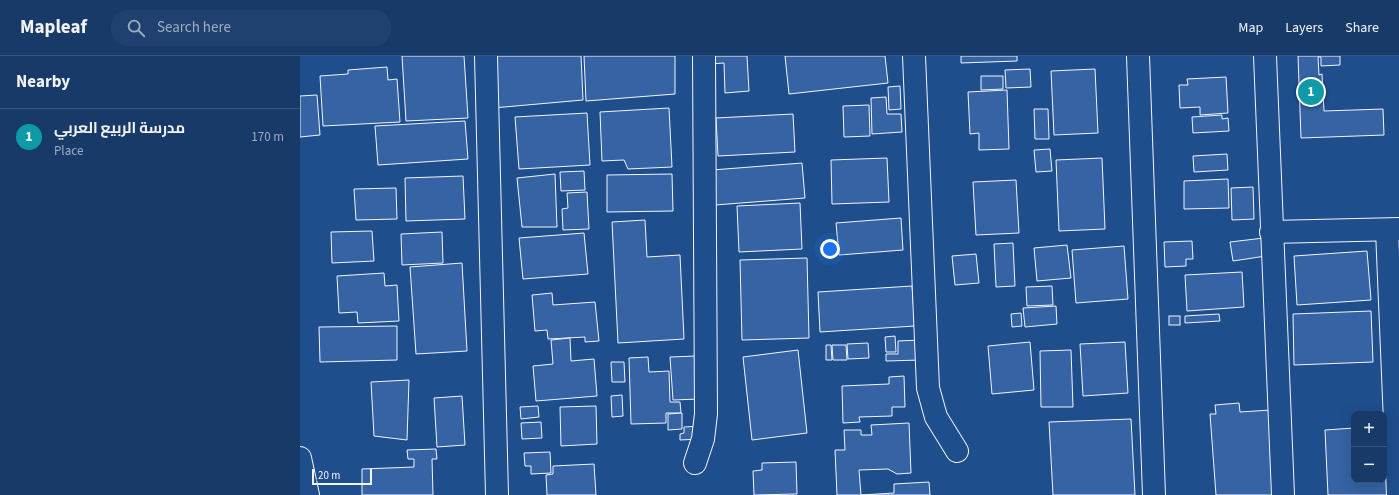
<!DOCTYPE html>
<html lang="en">
<head>
<meta charset="utf-8">
<style>
	:root { --surface:#173a69; --page:#20416f; --text:#f1f3f6; --muted:#9eadc0; --line:#36547d; --accent:#95b2f1 }
	body { margin:0; font-family:"Source Sans 3",Cairo,sans-serif; background:var(--page); color:var(--text) }
	.controls { position:absolute; right:12px; bottom:12px; display:grid; overflow:hidden; border-radius:8px; box-shadow:0 4px 16px #0002 }
	.controls button { width:36px; height:36px; display:grid; place-items:center; padding:0; border:0; border-bottom:1px solid var(--line); background:var(--surface); color:var(--text); font:20px sans-serif }
	.scale { position:absolute; left:12px; bottom:10px; width:60px; box-sizing:border-box; padding-left:4px; border:2px solid #f2f6ff; border-top:0; font-size:11px; line-height:14px; white-space:nowrap; color:#f2f6ff; -webkit-text-stroke:3px #1f4e8c; paint-order:stroke }
	.you { position:absolute; left:530px; top:193px; width:14px; height:14px; margin:-10px; border:3px solid #fff; border-radius:50%; background:#1a73e8; box-shadow:0 0 0 6px #1a73e833 }
	.badge { display:grid; place-items:center; width:26px; height:26px; border-radius:50%; background:var(--accent); color:#fff; font-size:13px; font-weight:700 }
	.pin { position:absolute; translate:-50% -50%; border:2px solid #fff; box-shadow:0 1px 4px #0006 }
	.list { margin:0; padding:0; list-style:none }
	h2 { display:flex; justify-content:space-between; align-items:center; height:52px; margin:0; padding:0 16px; font-size:17px }
	h2 small { font-size:13px; font-weight:400; color:var(--muted) }
	.list li { display:grid; grid-template-columns:26px 1fr auto; gap:12px; align-items:center; box-sizing:border-box; height:56px; padding:0 16px; border-top:1px solid var(--line) }
	.list b { display:block; font-size:15px; white-space:nowrap }
	.list p { margin:0; font-size:13px; white-space:nowrap; color:var(--muted) }
	.list em { font-size:13px; font-style:normal; color:var(--muted) }
	.icon { flex:none; width:22px; height:22px; fill:none; stroke:currentColor; stroke-width:2; stroke-linecap:round; stroke-linejoin:round }
	.map { position:relative; flex:none; width:1099px; height:439px; overflow:hidden }
	header { display:flex; align-items:center; gap:24px; box-sizing:border-box; height:56px; padding:0 20px; background:var(--surface); border-bottom:1px solid var(--line) }
	header strong { font-size:19px }
	nav { display:flex; gap:22px; margin-inline-start:auto; font-size:14px }
	.search { width:280px; height:36px; background:var(--page); display:flex; align-items:center; gap:10px; box-sizing:border-box; padding:0 14px; border-radius:16px; color:var(--muted); font-size:15px }
	main { display:flex }
	aside { flex:1; background:var(--surface) }
	.map>svg:first-child { display:block }
	.building { fill:#3563a3; stroke:#f2f6ff }
	.lines { fill:none; stroke-linecap:round; stroke-linejoin:round }
	.minor-casing { stroke:#f2f6ff; stroke-width:24 }
	.minor { stroke:#1f4e8c; stroke-width:22 }
</style>
</head>
<body>
<header>
<strong>Mapleaf</strong>
<div class="search"><svg class="icon" aria-label="search" viewBox="0 0 24 24"><circle cx="10" cy="10" r="6"/><path d="M15 15l6 6"/></svg>Search here</div>
<nav><a>Map</a><a>Layers</a><a>Share</a></nav>
</header>
<main>
<aside>
<h2>Nearby<small></small></h2>
<ul class="list">
<li><span class="badge" style="background:#0f9aa8">1</span><div><b>مدرسة الربيع العربي</b><p>Place</p></div><em>170 m</em></li>
</ul>
</aside>
<div class="map">
<svg width="1099" height="439" viewBox="0 0 1099 439">
	<rect width="100%" height="100%" fill="#1f4e8c"/>
	<!-- building -->
	<g class="building">
		<path d="M102 0H164L168 62 106 65Z"/>
		<path d="M191 0H281L283 44 193 52Z"/>
		<path d="M284 0H375V38L286 45Z"/>
		<path d="M409 0H447L449 35 425 37 424 7 410 8Z"/>
		<path d="M485 0H585L588 27 489 38Z"/>
		<path d="M661 0H717V5L661 7Z"/>
		<path d="M998 0H1040V9L1021 10V1H1018L1019 19 1022 18 1024 55 1083 53 1084 79 1001 82Z"/>
		<path d="M87 11 88 24 97 23 100 66 23 70 20 20 48 18V14Z"/>
		<path d="M730 13 731 31 706 32 705 14Z"/>
		<path d="M795 13 798 77 754 79 751 15Z"/>
		<path d="M681 20H703V33L681 34Z"/>
		<path d="M926 21 928 57 900 59V51L880 52 879 29H888L887 23Z"/>
		<path d="M600 30 601 53 589 54 588 31Z"/>
		<path d="M707 34 709 93 679 94V77L670 78 668 36Z"/>
		<path d="M17 39 20 79 0 81V40Z"/>
		<path d="M586 41 587 58H601L602 76 572 78 571 42Z"/>
		<path d="M569 49 570 80 544 81 543 50Z"/>
		<path d="M369 52 372 111 328 113 324 104 302 105 300 56Z"/>
		<path d="M734 53H748L749 83H735Z"/>
		<path d="M287 57 290 109 219 113 215 61Z"/>
		<path d="M493 58 495 96 418 100 416 62Z"/>
		<path d="M922 59V63L928 62 929 75 893 77 892 61Z"/>
		<path d="M165 65 168 103 78 109 75 70Z"/>
		<path d="M750 93 752 115 736 116 734 94Z"/>
		<path d="M927 98 928 114 894 116 893 100Z"/>
		<path d="M587 102 589 146 532 148 531 104Z"/>
		<path d="M802 102 805 173 759 175 756 104Z"/>
		<path d="M502 107 505 142 415 149 412 114Z"/>
		<path d="M284 115 285 134 261 135 260 116Z"/>
		<path d="M255 118 257 171H222L217 122Z"/>
		<path d="M372 118 373 155 307 156V119Z"/>
		<path d="M163 120 165 163 106 165 105 122Z"/>
		<path d="M928 123 929 152 884 153V125Z"/>
		<path d="M716 124 719 177 676 179 673 126Z"/>
		<path d="M953 131 954 163 932 164 931 132Z"/>
		<path d="M96 132 97 163 56 164 54 133Z"/>
		<path d="M287 136 289 173 263 174 262 153 268 152 267 137Z"/>
		<path d="M500 147 502 193 439 196 437 150Z"/>
		<path d="M601 162 603 194 539 199 536 167Z"/>
		<path d="M345 164 347 201 380 199 384 283 318 287 312 166Z"/>
		<path d="M72 175 74 205 32 207 31 176Z"/>
		<path d="M142 176 143 207 102 209 101 178Z"/>
		<path d="M284 177 288 218 223 223 219 182Z"/>
		<path d="M964 182 966 200 933 205 930 186Z"/>
		<path d="M892 185 893 203H886V210L865 211 864 186Z"/>
		<path d="M713 187 715 230 696 231 694 188Z"/>
		<path d="M767 189 771 222 737 225 734 192Z"/>
		<path d="M824 190 828 243 776 247 772 194Z"/>
		<path d="M1067 195 1071 244 997 249 994 200Z"/>
		<path d="M676 198 679 227 655 229 652 200Z"/>
		<path d="M507 202 509 282 442 284 440 204Z"/>
		<path d="M162 207 167 295 116 298 110 211Z"/>
		<path d="M942 216 944 251 887 255 885 219Z"/>
		<path d="M84 217 85 230 97 229 99 265 58 267 57 256 39 257 37 220Z"/>
		<path d="M612 230 615 270 520 276 518 236Z"/>
		<path d="M752 230 753 249 727 250 726 231Z"/>
		<path d="M252 237 253 249 295 246 299 285 285 286V281L248 283 247 274 235 275 232 239Z"/>
		<path d="M756 250 757 268 725 271 723 252Z"/>
		<path d="M1071 255 1073 306 994 309 993 258Z"/>
		<path d="M721 257 722 270 712 271 711 258Z"/>
		<path d="M919 258 920 265 885 267V260Z"/>
		<rect x="869" y="260" width="11" height="9"/>
		<path d="M97 270V304L20 306 19 271Z"/>
		<path d="M595 280 596 296H586L585 281Z"/>
		<path d="M270 282 271 305 294 303 297 340 236 345 233 310 253 308 251 284Z"/>
		<path d="M620 284 621 304 586 305V298H598V285Z"/>
		<path d="M730 286 734 334 692 338 688 290Z"/>
		<path d="M825 286 828 337 783 340 780 288Z"/>
		<path d="M568 287 569 302 548 303 547 288Z"/>
		<path d="M526 289H531L532 304H526Z"/>
		<path d="M532 289H546L547 304H533Z"/>
		<path d="M498 294 507 377 452 384 443 301Z"/>
		<path d="M771 294 773 351H741L740 295Z"/>
		<path d="M396 300 399 343 373 344 370 301Z"/>
		<path d="M348 301 349 316 369 315 370 346H380L381 357H366V367L331 368 329 302Z"/>
		<path d="M311 306H324L325 326H312Z"/>
		<path d="M604 320 605 351H592V360L559 361 560 366 543 367 542 330 589 328V321Z"/>
		<path d="M109 324 107 384 74 380 71 326Z"/>
		<path d="M322 339 323 360 312 361 311 340Z"/>
		<path d="M162 340 165 389 137 391 134 342Z"/>
		<path d="M939 347 940 356 971 354 977 439H916L910 358H916L915 349Z"/>
		<path d="M238 350 239 361 221 363 220 351Z"/>
		<path d="M296 350 297 388 261 390 260 351Z"/>
		<path d="M382 357V373L368 374V358Z"/>
		<path d="M831 363 835 439H753L749 366Z"/>
		<path d="M241 366 242 382 222 383 221 367Z"/>
		<path d="M609 367 611 417 597 418 588 413 559 414 561 439 594 437V428L629 426 630 439H537L535 394H545L544 374H561V379H572L571 369Z"/>
		<path d="M400 370 401 383 380 384V378L384 377V371Z"/>
		<path d="M1085 371 1088 439H1028L1025 374 1054 372V424H1084Z"/>
		<path d="M136 393 137 403H132L133 439H62V413L114 411V403H108L107 394Z"/>
		<path d="M250 396 251 417 231 418V410H225L224 397Z"/>
		<path d="M496 406 497 438 454 439 453 415 462 414V407Z"/>
		<path d="M294 408 296 439H247L246 419 253 418V410Z"/>
	</g>
	<g class="lines">
		<defs>
			<g id="minor">
				<path d="M186 0 197 439"/>
				<path d="M614 0 628 332 636 361 657 395"/>
				<path d="M838 0 854 439"/>
				<path d="M965 0 983 439"/>
				<path d="M1087 174 1098 439"/>
				<path d="M971 176 1099 173"/>
				<path d="M0 402 8 439"/>
				<path d="M395 407 403 383 406 358 404 0"/>
			</g>
		</defs>
		<!-- minor casing -->
		<use href="#minor" class="minor-casing"/>
		<!-- minor -->
		<use href="#minor" class="minor"/>
	</g>
</svg>
<div class="controls">
<button>+</button>
<button>−</button>
</div>
<div class="scale">20 m</div>
<div class="you"></div>
<div class="pin badge" style="left:1011px;top:36px;background:#0f9aa8">1</div>
</div>
</main>
</body>
</html>
